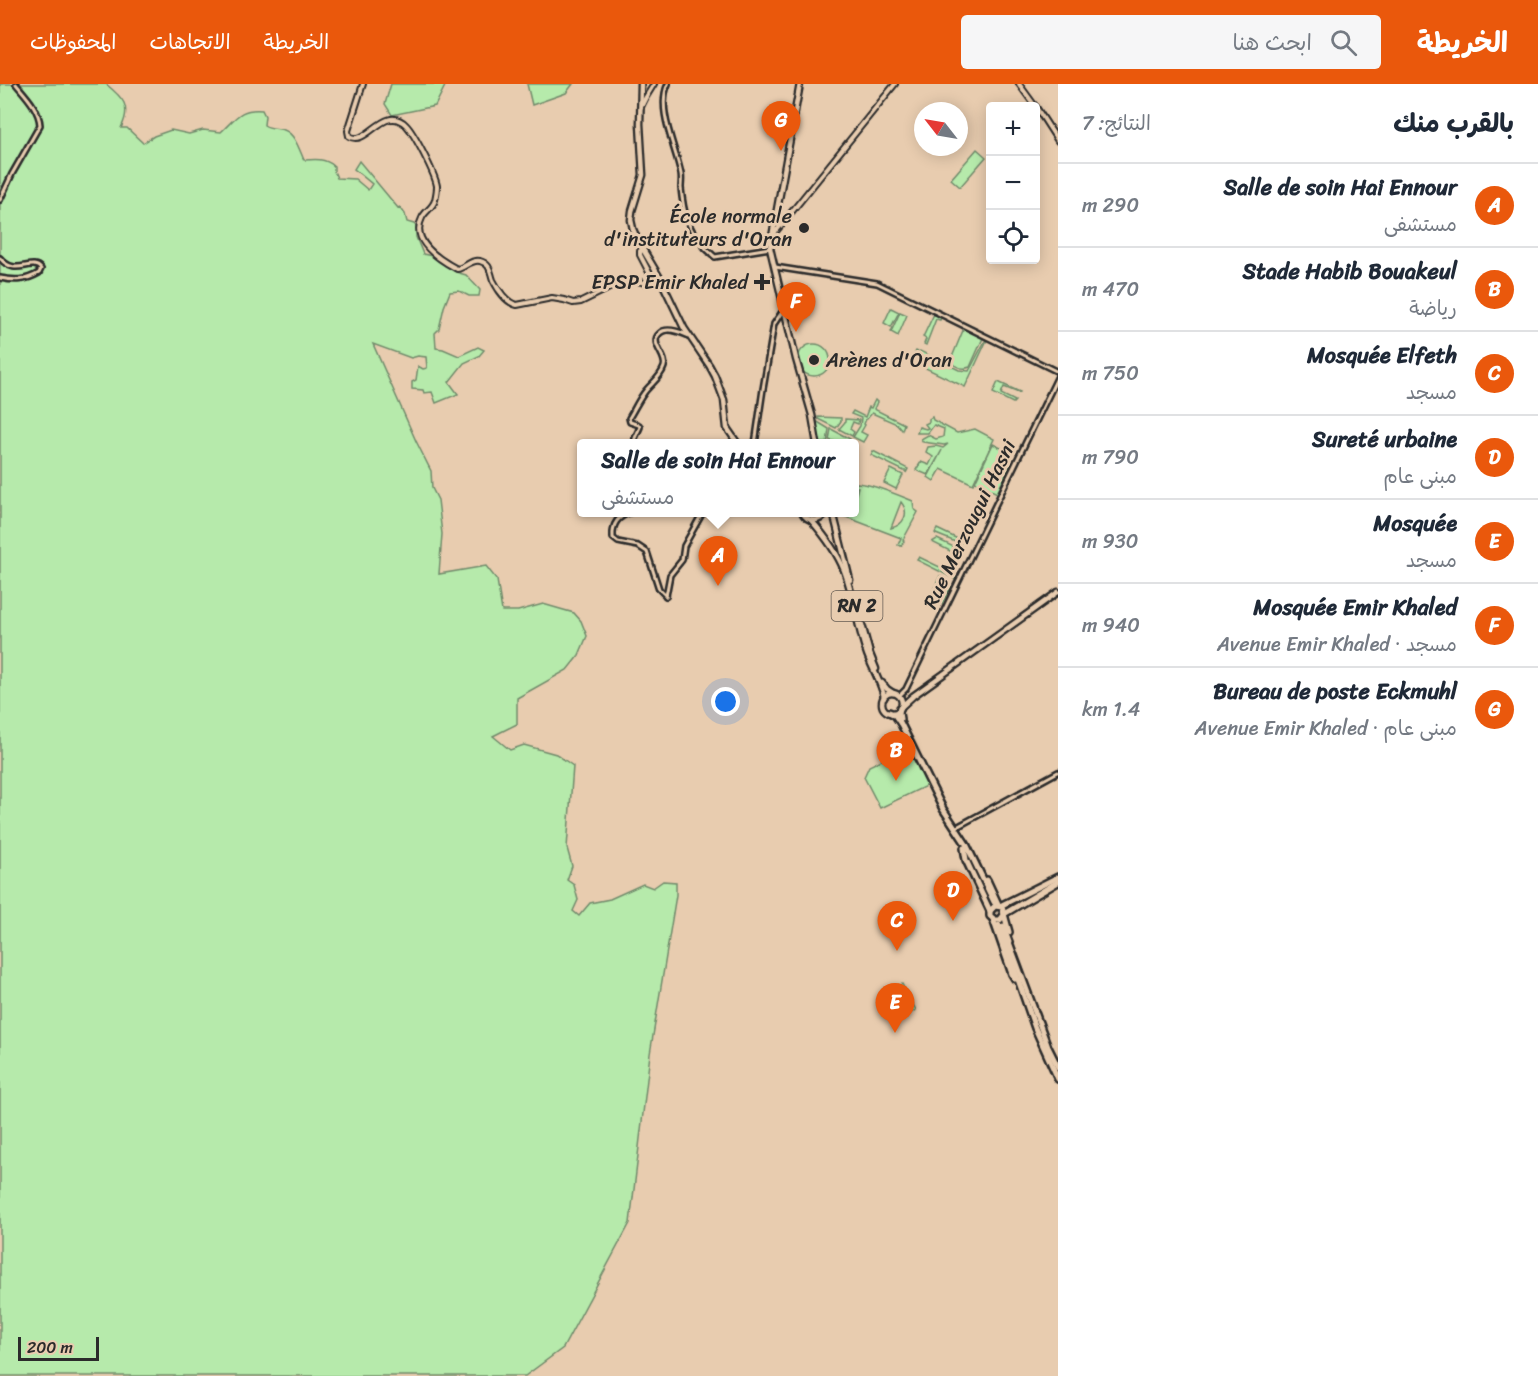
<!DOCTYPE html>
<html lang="ar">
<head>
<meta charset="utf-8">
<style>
	:root { --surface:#fff; --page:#f6f6f7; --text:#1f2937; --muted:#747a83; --line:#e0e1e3; --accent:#ea580c }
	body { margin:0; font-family:Sriracha,"Playpen Sans Arabic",sans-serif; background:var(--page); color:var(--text); direction:rtl }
	.controls { position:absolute; right:18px; top:18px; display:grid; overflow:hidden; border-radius:6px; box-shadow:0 3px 15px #0003 }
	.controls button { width:54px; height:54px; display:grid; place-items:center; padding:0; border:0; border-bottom:2px solid var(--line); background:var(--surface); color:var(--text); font:30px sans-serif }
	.compass { position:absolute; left:914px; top:18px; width:54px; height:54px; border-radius:50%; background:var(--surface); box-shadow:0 3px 15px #0003; rotate:301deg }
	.scale { position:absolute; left:18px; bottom:15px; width:81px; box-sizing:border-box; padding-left:6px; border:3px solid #2b2b2b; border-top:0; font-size:16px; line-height:21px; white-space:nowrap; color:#2b2b2b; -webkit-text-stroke:4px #e8ccaf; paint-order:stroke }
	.you { position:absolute; left:726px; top:618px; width:21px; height:21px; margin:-15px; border:4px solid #fff; border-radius:50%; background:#1a73e8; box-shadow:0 0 0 9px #1a73e833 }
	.badge { display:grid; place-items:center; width:39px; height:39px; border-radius:50%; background:var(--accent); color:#fff; font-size:20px; font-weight:700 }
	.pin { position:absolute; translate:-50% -50px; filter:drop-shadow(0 2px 3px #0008) }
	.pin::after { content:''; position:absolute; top:32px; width:21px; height:18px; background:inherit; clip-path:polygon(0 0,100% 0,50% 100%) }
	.popup { position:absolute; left:577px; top:355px; width:282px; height:78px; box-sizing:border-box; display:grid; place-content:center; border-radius:6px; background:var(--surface); filter:drop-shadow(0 2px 4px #0005); font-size:20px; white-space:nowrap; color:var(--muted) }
	.popup b { font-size:22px; color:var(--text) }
	.popup::after { content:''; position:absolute; left:50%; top:100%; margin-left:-12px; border:12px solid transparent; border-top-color:var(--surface) }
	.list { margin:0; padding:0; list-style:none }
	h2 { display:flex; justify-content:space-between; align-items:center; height:78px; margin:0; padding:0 24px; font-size:26px }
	h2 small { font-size:20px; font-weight:400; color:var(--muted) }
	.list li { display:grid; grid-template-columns:39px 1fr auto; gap:18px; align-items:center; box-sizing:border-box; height:84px; padding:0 24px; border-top:2px solid var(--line) }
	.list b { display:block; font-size:22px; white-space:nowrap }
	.list p { margin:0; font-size:20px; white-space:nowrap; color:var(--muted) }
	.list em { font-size:20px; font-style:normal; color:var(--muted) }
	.icon { flex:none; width:33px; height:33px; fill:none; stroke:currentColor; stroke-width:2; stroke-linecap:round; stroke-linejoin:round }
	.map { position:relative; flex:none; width:1058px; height:1292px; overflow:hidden; direction:ltr }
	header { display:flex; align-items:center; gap:36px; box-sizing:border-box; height:84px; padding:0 30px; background:var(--accent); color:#fff }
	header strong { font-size:28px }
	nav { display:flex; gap:33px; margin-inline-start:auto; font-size:21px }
	.search { width:420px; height:54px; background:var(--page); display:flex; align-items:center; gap:15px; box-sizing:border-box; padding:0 21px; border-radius:6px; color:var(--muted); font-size:22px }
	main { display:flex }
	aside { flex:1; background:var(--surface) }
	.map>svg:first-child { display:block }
	.green { fill:#b6eaab; stroke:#708a6b; stroke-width:1.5; fill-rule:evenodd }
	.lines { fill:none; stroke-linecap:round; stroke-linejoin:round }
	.trunk-tunnel { stroke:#c2ac95; stroke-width:5; stroke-dasharray:5 2.5; stroke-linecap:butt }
	.tertiary-casing { stroke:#2b2b2b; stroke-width:8 }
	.secondary-casing { stroke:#2b2b2b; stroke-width:8 }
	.primary-casing { stroke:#2b2b2b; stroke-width:9 }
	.trunk-casing { stroke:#2b2b2b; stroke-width:10 }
	.tertiary { stroke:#e8ccaf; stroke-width:3 }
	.secondary { stroke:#e8ccaf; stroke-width:4 }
	.primary { stroke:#e8ccaf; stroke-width:4.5 }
	.trunk { stroke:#e8ccaf; stroke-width:5 }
	.poi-dot { fill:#2b2b2b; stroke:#e8ccaf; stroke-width:2 }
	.labels { text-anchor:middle; stroke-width:6; stroke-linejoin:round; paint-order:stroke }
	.shield { fill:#e8ccaf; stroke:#645b53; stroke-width:1.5 }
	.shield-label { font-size:18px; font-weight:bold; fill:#2b2b2b }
	.poi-label { font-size:20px; fill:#2b2b2b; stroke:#e8ccaf; text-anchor:end }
	.street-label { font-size:20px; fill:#2b2b2b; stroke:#e8ccaf }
</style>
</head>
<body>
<header>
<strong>الخريطة</strong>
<div class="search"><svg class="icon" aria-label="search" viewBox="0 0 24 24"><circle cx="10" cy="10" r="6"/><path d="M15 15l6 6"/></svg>ابحث هنا</div>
<nav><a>الخريطة</a><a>الاتجاهات</a><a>المحفوظات</a></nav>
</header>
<main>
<aside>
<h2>بالقرب منك<small>النتائج: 7</small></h2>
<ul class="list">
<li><span class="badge">A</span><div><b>Salle de soin Hai Ennour</b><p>مستشفى</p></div><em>290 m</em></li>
<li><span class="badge">B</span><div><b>Stade Habib Bouakeul</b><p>رياضة</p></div><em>470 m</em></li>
<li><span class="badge">C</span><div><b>Mosquée Elfeth</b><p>مسجد</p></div><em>750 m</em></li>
<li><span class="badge">D</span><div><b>Sureté urbaine</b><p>مبنى عام</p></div><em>790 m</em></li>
<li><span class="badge">E</span><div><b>Mosquée</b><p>مسجد</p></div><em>930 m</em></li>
<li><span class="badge">F</span><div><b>Mosquée Emir Khaled</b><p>مسجد · Avenue Emir Khaled</p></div><em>940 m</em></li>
<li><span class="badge">G</span><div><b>Bureau de poste Eckmuhl</b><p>مبنى عام · Avenue Emir Khaled</p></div><em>1.4 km</em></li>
</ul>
</aside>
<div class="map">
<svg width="1058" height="1292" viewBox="0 0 1058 1292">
	<rect width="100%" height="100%" fill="#e8ccaf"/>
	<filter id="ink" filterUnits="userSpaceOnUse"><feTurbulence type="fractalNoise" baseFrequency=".0167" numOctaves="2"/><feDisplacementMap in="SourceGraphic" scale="12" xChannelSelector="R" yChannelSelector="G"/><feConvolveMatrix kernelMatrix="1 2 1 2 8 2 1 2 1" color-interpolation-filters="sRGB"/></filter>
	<g filter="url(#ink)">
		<!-- green -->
		<g class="green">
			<path d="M0 0H106C123 14 132 22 121 44H127L143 59 154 52 171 46 189 50 203 46 221 48C236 34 240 24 262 26L265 32 264 41C270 45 277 44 284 46 295 50 299 65 304 76 315 75 325 74 334 82V87L337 94 355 95 368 106 372 100 354 85 359 77 398 124 400 123 405 130 407 138 414 140 416 142V153L423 170 432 172 456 188 466 191 480 206 479 212H469L459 207 450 208 444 223 439 245 435 249 436 264 443 265 459 272 478 263 484 266 479 272 464 279 449 298 458 310 436 319 432 308 424 309 423 306 412 305V298L416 296 418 282 423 285 427 284 426 273 418 272 411 274 373 260 416 357 431 387 432 404 438 416 442 450 439 490 486 482 497 496 502 527H518L543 520 574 529 581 537 587 552 579 571 567 586 517 614V640L493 652 510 666 524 661 556 670 573 682 567 764 572 782 567 796 574 801 578 816 573 827 579 832 590 819 610 815 643 800 653 804 663 797 676 798V811L650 970 630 1139 563 1264 525 1292H0Z"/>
			<path d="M391 0H446L435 22 392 31 385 20Z"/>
			<path d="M527 0H573L566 9 532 21Z"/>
			<path d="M977 65 986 73 960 103 951 95Z"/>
			<path d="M891 224 899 228 891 243 884 239Z"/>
			<path d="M900 228 907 231 898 252 891 248Z"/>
			<path d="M934 230 941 233 940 236 936 235 926 261 924 260 926 255 923 253Z"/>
			<path d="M964 244 983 254 970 283C963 286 956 283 950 278Z"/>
			<path d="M987 256 965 303 911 277 916 267 918 268 920 267 959 286 969 287 985 257Z"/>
			<circle cx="814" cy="276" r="16"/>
			<path d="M998 298 1020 308 1019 309 1004 303 1001 310 1015 317 1013 319 993 309Z"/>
			<path d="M875 316 877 318 874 325 904 340 902 346 897 340 872 329 867 335H866L864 340 865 341 861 348 867 351 863 358 853 353 860 342 861 334 851 330 853 327 865 333 869 323 871 324Z"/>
			<path d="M818 333 841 334V337L836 344 818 335Z"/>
			<path d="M932 333 933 336 957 349 975 345 994 355 973 400 941 385 934 397 928 393 942 366 928 391 916 386 921 378 929 381 933 373 926 368 928 363 936 362 943 364 948 360 944 361 923 358 921 355 928 351 936 355 943 353 944 345 934 341 928 349H917L919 343 926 345 928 344 925 340 929 338V335Z"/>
			<path d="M845 335 859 336 858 340 853 338 850 345 854 348 852 352 839 345 845 338Z"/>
			<path d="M816 337 829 345 827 359H819L816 345Z"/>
			<path d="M831 345 850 355 849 359H840L829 356Z"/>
			<path d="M993 360 1007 367 1003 375 1011 379 997 409 975 398Z"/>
			<path d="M873 367 908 385 906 389V387H904L871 371Z"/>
			<path d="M891 385 903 391 896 405 884 399Z"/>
			<path d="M857 399C873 400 898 411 913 417L914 425 918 428 903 456 904 457 901 462 898 461 901 454 841 431 842 429 855 428V414L858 403H855V400ZM901 418C910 429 904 441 891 444Z"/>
			<path d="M937 445 964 458 963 461 936 450 935 449Z"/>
			<path d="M937 455 960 466 958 471 932 458Z"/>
			<path d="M919 473 946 486 948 490 955 493V495L917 476Z"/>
			<path d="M940 492 943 493 941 497 951 503 942 520 930 513Z"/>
			<path d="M909 663 928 701 880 724 864 693 869 682Z"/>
			<path d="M902 900 916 926 905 932 890 906Z"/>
		</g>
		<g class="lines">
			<!-- trunk-tunnel -->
			<path class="trunk-tunnel" d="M994 820 1002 839"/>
			<defs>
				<g id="tertiary">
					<path d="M668 0C656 25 676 64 681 90 682 95 681 100 681 104 682 114 684 127 687 136 693 151 703 163 715 173L770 164"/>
					<path d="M0 116 12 90 40 41C39 25 26 12 16 0"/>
					<path d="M0 174C16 194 31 173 41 185L39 189C25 197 15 197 0 194"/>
					<path d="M775 183 877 199 1058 288"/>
					<path d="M634 360 635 354 640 343 639 341 630 338 629 334C634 326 638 317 644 309 650 300 660 295 664 283 668 272 648 259 660 249 666 243 680 248 687 251"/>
					<path d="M755 360 763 305 774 240 784 225"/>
					<path d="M631 428C618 433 612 439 613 454L618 458 638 462 647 468 659 505 666 512"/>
					<path d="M666 512 670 491 682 476 684 462 703 428"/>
					<path d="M899 612 906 605 1058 292"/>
					<path d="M955 744 1058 688"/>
				</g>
				<g id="secondary">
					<path d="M363 0 348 47 349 52C367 64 384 19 406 41 414 49 435 90 437 102 437 107 436 111 435 116 433 124 425 127 422 134 410 157 440 176 457 185 465 184 471 175 480 177 491 180 490 188 493 196 498 206 507 219 517 221L552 214 564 216 573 219 581 218 626 196H634L648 200 651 197 652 194 640 171V167L643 165"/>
					<path d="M1019 0 1035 22"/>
					<path d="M641 23 646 13 654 0"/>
					<path d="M1036 23 1058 57"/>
					<path d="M773 151 895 0"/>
				</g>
				<g id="primary">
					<path d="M641 0 640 40 643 91 632 127 631 136 633 145 638 157 660 194 684 244 709 281 715 292 724 316 727 344 738 360"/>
					<path d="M800 0 770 164 796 275 812 331 817 360"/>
					<path d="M802 428C808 439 820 439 826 428"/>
					<path d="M833 428 850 496"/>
					<path d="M811 436C824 451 837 468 844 486 854 512 857 541 866 567 870 581 883 601 884 614"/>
					<path d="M856 519 870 570 876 585"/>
					<path d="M882 599 887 605 893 609"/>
					<circle cx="892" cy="619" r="10"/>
					<path d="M901 623 913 612 1058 508"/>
				</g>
				<g id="trunk">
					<path d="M889 628 895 631 901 640 943 725 966 760 994 818"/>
					<path d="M900 635 899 629 900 624"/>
					<path d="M964 764 966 776 990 827"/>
					<path d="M987 796 999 822"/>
					<path d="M1000 822 1058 793"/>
					<path d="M1004 830 1058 798"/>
					<path d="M1004 831 1000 836H995L990 832V827L995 822 1002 823 1009 848"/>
					<path d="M993 835 1012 890 1015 895"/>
					<path d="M999 841 1035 944 1058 995"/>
					<path d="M1003 842 1048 963 1058 983"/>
				</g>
			</defs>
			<!-- tertiary casing -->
			<use href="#tertiary" class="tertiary-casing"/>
			<!-- secondary casing -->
			<use href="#secondary" class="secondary-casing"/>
			<!-- primary casing -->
			<use href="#primary" class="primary-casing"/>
			<!-- trunk casing -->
			<use href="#trunk" class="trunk-casing"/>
			<!-- tertiary -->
			<use href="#tertiary" class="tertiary"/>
			<!-- secondary -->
			<use href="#secondary" class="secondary"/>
			<!-- primary -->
			<use href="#primary" class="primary"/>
			<!-- trunk -->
			<use href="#trunk" class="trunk"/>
		</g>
	</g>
	<!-- markers -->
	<g class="poi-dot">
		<circle cx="804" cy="144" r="6"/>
		<path d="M759 189h6v6h6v6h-6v6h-6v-6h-6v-6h6z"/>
		<circle cx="814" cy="276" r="6"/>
	</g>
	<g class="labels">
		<!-- shield labels -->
		<rect class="shield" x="831.5" y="507" width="51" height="30" rx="4.5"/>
		<g class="shield-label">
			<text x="857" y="528">RN 2</text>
		</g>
		<!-- poi labels -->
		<g class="poi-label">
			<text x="792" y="139">École normale<tspan x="792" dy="23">d'instituteurs d'Oran</tspan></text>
			<text x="748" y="205">EPSP Emir Khaled</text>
			<text x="826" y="283" text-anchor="start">Arènes d'Oran</text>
		</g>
		<!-- street labels -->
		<g class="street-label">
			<text transform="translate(969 440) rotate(-64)" y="7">Rue Merzougui Hasni</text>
		</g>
	</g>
</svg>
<div class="controls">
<button>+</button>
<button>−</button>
<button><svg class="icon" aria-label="locate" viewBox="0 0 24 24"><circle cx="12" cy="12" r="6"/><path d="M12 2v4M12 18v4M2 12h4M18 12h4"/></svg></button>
</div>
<svg class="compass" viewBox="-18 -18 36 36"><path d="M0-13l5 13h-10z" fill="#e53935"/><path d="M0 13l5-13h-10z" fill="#747a83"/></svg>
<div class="scale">200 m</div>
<div class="you"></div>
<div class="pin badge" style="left:718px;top:502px">A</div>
<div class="popup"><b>Salle de soin Hai Ennour</b>مستشفى</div>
<div class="pin badge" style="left:896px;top:697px">B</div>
<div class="pin badge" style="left:897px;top:867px">C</div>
<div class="pin badge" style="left:953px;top:837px">D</div>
<div class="pin badge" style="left:895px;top:949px">E</div>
<div class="pin badge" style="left:796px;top:248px">F</div>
<div class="pin badge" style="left:781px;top:67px">G</div>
</div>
</main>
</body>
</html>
